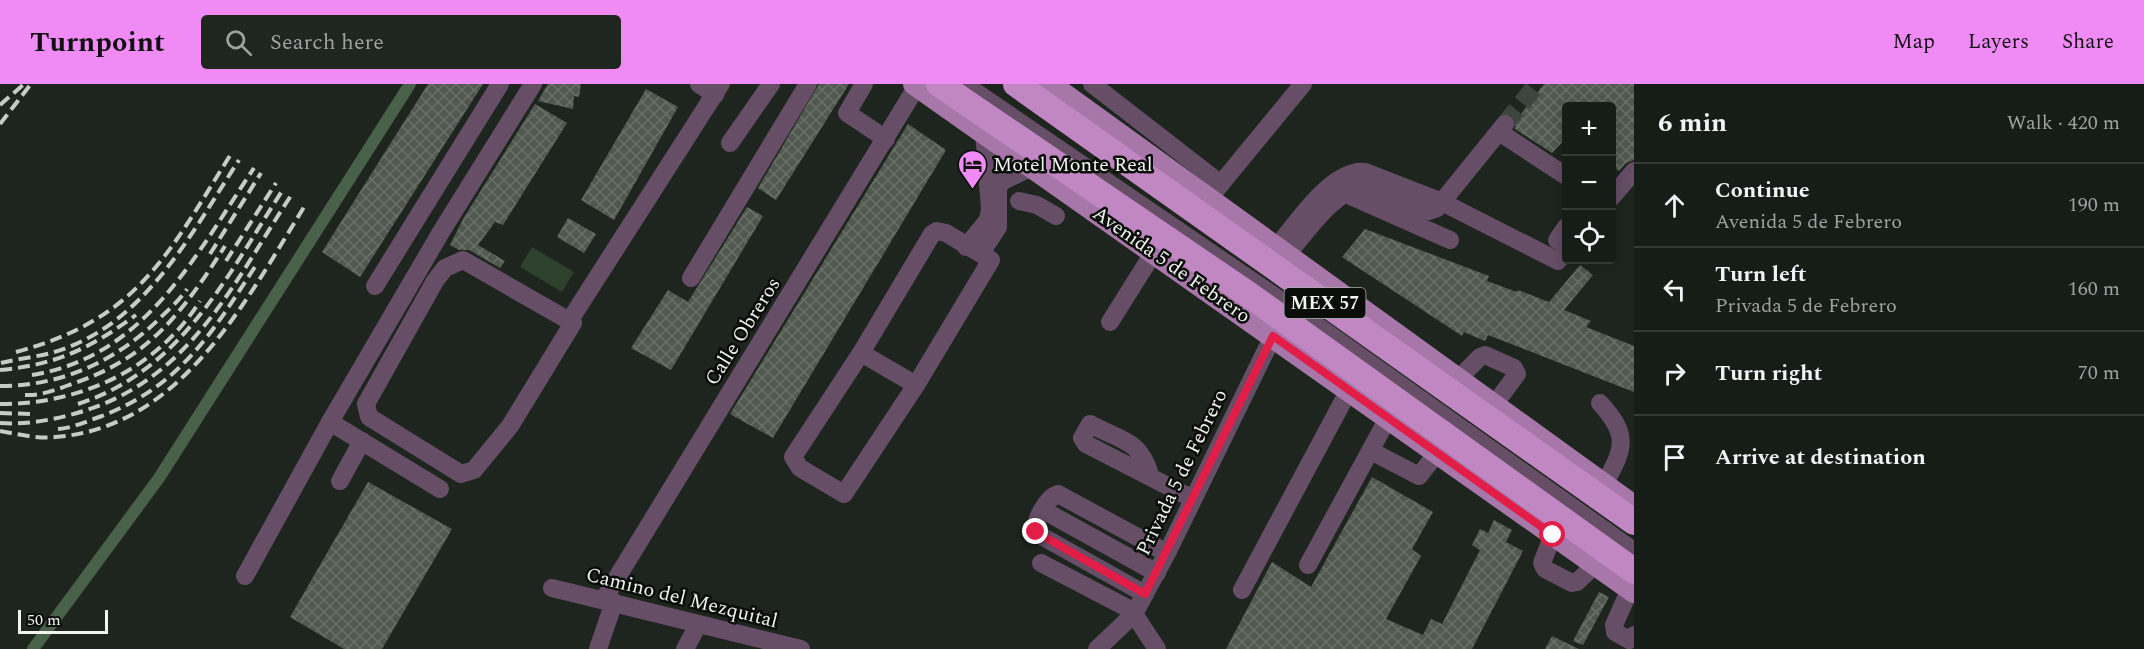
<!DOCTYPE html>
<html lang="en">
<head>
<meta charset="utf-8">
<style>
	:root { --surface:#161c16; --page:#1f251f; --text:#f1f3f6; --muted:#9ea1a1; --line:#353a35; --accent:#f08bf6 }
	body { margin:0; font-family:Spectral,serif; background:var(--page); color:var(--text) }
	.controls { position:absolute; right:18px; top:18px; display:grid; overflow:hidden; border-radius:6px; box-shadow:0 3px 15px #0003 }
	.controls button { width:54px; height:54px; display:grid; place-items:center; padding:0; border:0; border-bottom:2px solid var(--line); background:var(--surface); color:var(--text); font:30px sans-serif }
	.scale { position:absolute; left:18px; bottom:15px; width:90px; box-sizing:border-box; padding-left:6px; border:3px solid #f0f5f0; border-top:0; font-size:16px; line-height:21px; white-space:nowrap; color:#f0f5f0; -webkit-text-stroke:4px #0a0d0a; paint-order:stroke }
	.stop { position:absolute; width:18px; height:18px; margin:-14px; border:4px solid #e11d48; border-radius:50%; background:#fff }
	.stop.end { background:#e11d48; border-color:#fff; box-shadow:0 2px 6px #0008 }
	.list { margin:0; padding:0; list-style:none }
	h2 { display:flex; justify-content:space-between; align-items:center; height:78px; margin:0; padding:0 24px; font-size:26px }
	h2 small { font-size:20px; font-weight:400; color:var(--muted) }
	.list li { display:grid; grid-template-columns:39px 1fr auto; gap:18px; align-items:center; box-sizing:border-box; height:84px; padding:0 24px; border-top:2px solid var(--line) }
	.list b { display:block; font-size:22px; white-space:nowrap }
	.list p { margin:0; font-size:20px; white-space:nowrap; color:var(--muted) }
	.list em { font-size:20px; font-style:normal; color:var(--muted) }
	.icon { flex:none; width:33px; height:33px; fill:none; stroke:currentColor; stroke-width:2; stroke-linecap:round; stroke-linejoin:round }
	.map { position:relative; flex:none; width:1634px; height:565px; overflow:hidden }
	header { display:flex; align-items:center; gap:36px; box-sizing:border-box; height:84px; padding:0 30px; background:var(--accent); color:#111 }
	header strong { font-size:28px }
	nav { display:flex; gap:33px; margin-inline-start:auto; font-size:21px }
	.search { width:420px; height:54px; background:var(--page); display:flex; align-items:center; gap:15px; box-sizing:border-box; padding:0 21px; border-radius:6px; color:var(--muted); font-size:22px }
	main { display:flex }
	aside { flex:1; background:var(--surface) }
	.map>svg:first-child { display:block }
	.grass { fill:#2e412d }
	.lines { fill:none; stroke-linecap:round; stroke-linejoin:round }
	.canal { stroke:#4a6149; stroke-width:12 }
	.building { fill:url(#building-cross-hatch) }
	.minor-tunnel { stroke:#3e443e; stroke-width:18; stroke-dasharray:18 9; stroke-linecap:butt }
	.minor { stroke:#654e66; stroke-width:18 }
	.major { stroke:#a777a9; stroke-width:22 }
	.highway { stroke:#c187c3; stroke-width:26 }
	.rail { stroke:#c6cbc6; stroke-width:4; stroke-dasharray:12 6; stroke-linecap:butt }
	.route { stroke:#e11d48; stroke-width:8 }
	.labels { text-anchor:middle; stroke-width:5; stroke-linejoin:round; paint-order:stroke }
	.shield { fill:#0a0d0a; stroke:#abafab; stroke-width:1.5 }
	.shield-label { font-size:18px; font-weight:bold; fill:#f0f5f0 }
	.poi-label { font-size:20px; fill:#f0f5f0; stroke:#0a0d0a; text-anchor:start }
	.street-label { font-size:20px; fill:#f0f5f0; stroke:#0a0d0a }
</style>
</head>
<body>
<header>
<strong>Turnpoint</strong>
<div class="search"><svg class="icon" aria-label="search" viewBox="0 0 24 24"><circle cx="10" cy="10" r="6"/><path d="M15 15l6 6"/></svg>Search here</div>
<nav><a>Map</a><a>Layers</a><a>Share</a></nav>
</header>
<main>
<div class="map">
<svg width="1634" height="565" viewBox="0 0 1634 565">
	<defs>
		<pattern id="building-cross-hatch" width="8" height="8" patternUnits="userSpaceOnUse" patternTransform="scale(1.5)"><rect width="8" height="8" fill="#50584f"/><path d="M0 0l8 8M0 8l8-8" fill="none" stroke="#6a7169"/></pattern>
	</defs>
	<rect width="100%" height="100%" fill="#1e251e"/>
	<!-- grass -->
	<path class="grass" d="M532 163 574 188 562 208 520 183Z"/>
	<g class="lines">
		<!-- canal -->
		<path class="canal" d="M33 565 159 394 410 0"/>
	</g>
	<!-- building -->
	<g class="building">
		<path d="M428 0H483L360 193 322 168Z"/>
		<path d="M548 0H581L579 13 574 12 573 25 538 17Z"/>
		<path d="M819 0H849L776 116 758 104Z"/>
		<path d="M1544 0H1634V76L1626 79 1619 87 1611 80V22H1566V54L1552 69 1515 45 1516 36Z"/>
		<path d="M646 5 678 23 614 136 581 116Z"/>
		<path d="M535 20 567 39 503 141 495 138 478 161 505 177 500 184 469 166H459L450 161 463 135Z"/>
		<path d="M908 40 946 66 773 354 730 330Z"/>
		<path d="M747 123 763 132 671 286 631 264 668 206 688 218Z"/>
		<path d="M568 134 596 150 584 169 557 153Z"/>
		<path d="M1365 145 1489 192 1487 197 1517 208 1518 206 1549 218 1580 181 1593 191 1564 226 1591 237 1586 243 1634 262V308L1488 251 1485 257 1464 248 1462 252 1342 173Z"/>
		<path d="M1372 393 1433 428 1412 465 1421 472 1386 535 1423 551 1431 535 1442 540 1480 466 1472 461 1480 445 1488 449 1494 436 1512 446 1506 458 1523 467 1472 565H1226L1272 478 1311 503Z"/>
		<path d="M368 398 452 445 382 565H344L290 533Z"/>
		<path d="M1599 508 1609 513 1583 561 1573 557Z"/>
		<path d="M1552 552 1579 565H1545Z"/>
	</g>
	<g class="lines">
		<!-- minor-tunnel -->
		<path class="minor-tunnel" d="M1505 40 1537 0"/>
		<!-- minor -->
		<g class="minor">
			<path d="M699 0 715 11"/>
			<path d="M864 0 847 29 886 55"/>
			<path d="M964 0 1305 233 1634 467"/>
			<path d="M1092 0 1221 100"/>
			<path d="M1499 48 1566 92"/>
			<path d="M730 59 771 0"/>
			<path d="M1337 106 1450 156"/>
			<path d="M1215 107 1303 0"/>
			<path d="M1612 113 1634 87"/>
			<path d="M1019 117 1037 121 1056 132"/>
			<path d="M937 147 946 149 991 176 916 301 844 410 800 384 793 373 861 269 932 150Z"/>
			<path d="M1557 156 1566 143"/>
			<path d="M966 163 988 136 990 125 984 48"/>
			<path d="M1276 164C1295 141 1332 84 1365 88L1442 118 1558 177 1566 167"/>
			<path d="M981 169 998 143V105L1001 98 1034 82"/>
			<path d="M1286 172C1306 149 1333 106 1365 102L1429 127 1437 124 1505 40"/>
			<path d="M463 176 573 239 510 342 474 386 461 390 369 333 366 320 435 197 445 184Z"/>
			<path d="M691 194 808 0"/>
			<path d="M375 202 500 0"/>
			<path d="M1110 238 1154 168"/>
			<path d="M573 239 570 236 721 0"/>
			<path d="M861 269 916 301"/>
			<path d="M1458 295 1480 273 1485 271 1514 284 1517 290 1494 321"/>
			<path d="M1600 319C1629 351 1625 364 1604 400"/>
			<path d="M1371 367 1419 392 1437 369"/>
			<path d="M1150 391C1140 355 1119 356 1090 340L1082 354 1086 360 1193 415"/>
			<path d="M340 397 362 357"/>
			<path d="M440 405 330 338 441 148 533 0"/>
			<path d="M1043 426 1157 489"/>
			<path d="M1553 451 1542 479 1545 485 1572 499 1577 498 1595 481"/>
			<path d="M1041 479 1135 528"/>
			<path d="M1308 481 1388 334"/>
			<path d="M245 492 330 338"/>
			<path d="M552 504 801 565"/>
			<path d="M1630 505 1614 541 1615 548 1629 556 1634 551"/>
			<path d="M1242 506 1349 306"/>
			<path d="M1145 510 1036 449C1033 438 1047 413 1058 410L1167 469"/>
			<path d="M604 515 917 2"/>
			<path d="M1134 530 1157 565"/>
			<path d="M598 565 614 518"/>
			<path d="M685 565 698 541"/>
			<path d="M1097 565 1134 530 1167 469 1273 252"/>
		</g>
		<!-- major -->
		<g class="major">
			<path d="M914 0 1634 508"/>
			<path d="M1050 0 1634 422"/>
		</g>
		<!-- highway -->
		<g class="highway">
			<path d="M939 0 1248 210 1634 487"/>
			<path d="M1016 0 1634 438"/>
		</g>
		<!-- rail -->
		<g class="rail">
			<path d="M0 21 24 0"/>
			<path d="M0 40 31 0"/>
			<path d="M210 170 261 89"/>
			<path d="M226 177 276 99"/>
			<path d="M16 268C139 235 168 170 231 70"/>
			<path d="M1 279C17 275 35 273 51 269 144 243 190 151 239 76"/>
			<path d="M0 286C56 281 91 264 136 231"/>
			<path d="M32 291C146 273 196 170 254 84"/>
			<path d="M0 302C61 302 114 278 158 236 168 226 179 217 187 205"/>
			<path d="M25 311C39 312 56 306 69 301 149 275 182 229 225 162"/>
			<path d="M0 320C80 320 155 287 200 217"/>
			<path d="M78 320C183 286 228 190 284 104"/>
			<path d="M0 329 31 330"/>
			<path d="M0 339C26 341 52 336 77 329 190 297 232 201 292 110"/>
			<path d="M58 345C73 344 87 337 102 332 182 301 214 246 258 178"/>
			<path d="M0 347C17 350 37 355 55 353 182 344 246 216 306 120"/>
		</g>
	</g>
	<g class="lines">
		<!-- route -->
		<path class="route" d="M1036 448 1145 510 1273 252 1553 451"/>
	</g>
	<!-- icons -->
	<defs>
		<symbol id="hotel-pin" viewBox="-11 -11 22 30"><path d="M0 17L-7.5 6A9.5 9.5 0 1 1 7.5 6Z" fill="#f08bf6" stroke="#0a0d0a"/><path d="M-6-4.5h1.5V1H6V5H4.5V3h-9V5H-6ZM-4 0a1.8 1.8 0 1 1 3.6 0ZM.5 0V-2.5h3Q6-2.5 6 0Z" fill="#111"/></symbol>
	</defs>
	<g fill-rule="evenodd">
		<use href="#hotel-pin" x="956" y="64" width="33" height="45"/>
	</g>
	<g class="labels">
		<!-- shield labels -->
		<rect class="shield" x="1284.5" y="204" width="81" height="30" rx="4.5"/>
		<g class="shield-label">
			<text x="1325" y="225">MEX 57</text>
		</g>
		<!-- poi labels -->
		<g class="poi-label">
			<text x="993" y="87">Motel Monte Real</text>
		</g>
		<!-- street labels -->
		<g class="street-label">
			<text transform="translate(1172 180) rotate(35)" y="7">Avenida 5 de Febrero</text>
			<text transform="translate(742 247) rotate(-58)" y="7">Calle Obreros</text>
			<text transform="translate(1181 388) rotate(-64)" y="7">Privada 5 de Febrero</text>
			<text transform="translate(682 513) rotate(14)" y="7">Camino del Mezquital</text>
		</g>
	</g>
</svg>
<div class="controls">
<button>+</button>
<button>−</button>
<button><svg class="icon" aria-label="locate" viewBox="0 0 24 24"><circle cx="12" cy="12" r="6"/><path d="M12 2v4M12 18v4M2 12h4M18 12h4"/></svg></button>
</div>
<div class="scale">50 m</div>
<div class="stop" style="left:1553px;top:451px"></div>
<div class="stop end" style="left:1036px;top:448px"></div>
</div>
<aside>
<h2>6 min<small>Walk · 420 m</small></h2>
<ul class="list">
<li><svg class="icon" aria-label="ahead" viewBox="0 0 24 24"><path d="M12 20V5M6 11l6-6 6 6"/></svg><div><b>Continue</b><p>Avenida 5 de Febrero</p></div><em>190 m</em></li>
<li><svg class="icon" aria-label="left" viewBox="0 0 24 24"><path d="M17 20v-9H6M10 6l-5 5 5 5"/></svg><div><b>Turn left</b><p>Privada 5 de Febrero</p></div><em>160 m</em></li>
<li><svg class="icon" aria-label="right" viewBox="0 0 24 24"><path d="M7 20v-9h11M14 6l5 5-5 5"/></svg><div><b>Turn right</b></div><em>70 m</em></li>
<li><svg class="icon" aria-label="arrive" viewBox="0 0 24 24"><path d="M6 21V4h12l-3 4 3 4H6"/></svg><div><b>Arrive at destination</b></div></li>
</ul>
</aside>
</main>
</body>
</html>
